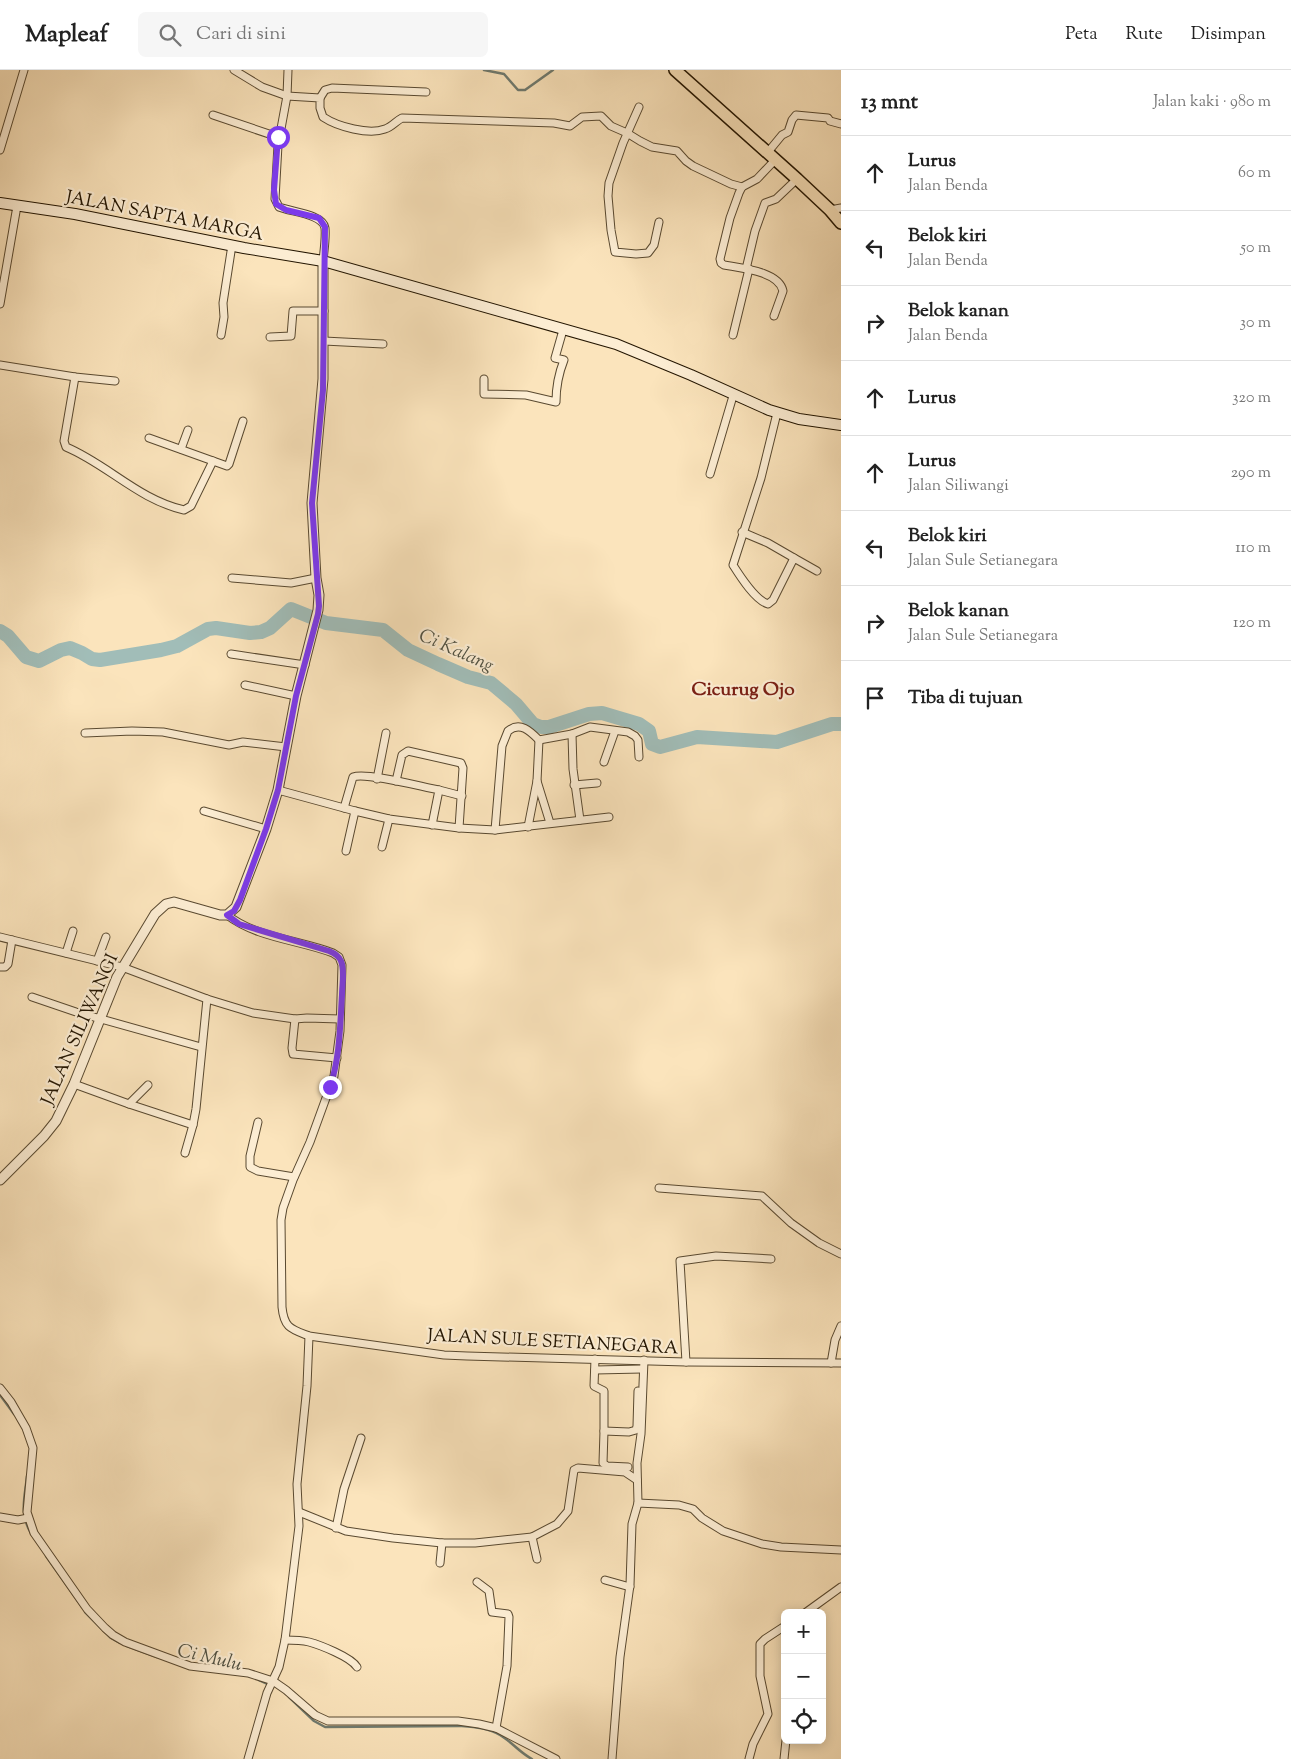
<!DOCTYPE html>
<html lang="id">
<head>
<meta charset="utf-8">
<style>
	:root { --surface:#fff; --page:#f6f6f6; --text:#222; --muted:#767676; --line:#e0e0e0 }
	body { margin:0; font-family:"Sorts Mill Goudy",serif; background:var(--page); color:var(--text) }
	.controls { position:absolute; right:15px; bottom:15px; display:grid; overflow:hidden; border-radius:8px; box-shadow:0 2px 12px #0003 }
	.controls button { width:45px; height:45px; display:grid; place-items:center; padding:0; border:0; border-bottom:1px solid var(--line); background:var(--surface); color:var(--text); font:25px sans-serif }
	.stop { position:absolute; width:15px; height:15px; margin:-11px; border:4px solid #7c3aed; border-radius:50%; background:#fff }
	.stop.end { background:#7c3aed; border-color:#fff; box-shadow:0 1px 5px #0008 }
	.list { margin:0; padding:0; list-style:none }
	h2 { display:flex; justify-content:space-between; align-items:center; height:65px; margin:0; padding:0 20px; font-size:21px }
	h2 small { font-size:16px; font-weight:400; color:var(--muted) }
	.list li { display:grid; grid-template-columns:32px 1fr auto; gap:15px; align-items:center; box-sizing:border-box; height:75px; padding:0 20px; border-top:1px solid var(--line) }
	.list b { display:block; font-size:19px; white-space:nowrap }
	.list p { margin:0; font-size:16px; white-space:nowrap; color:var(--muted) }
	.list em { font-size:16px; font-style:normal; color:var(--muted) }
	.icon { flex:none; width:28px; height:28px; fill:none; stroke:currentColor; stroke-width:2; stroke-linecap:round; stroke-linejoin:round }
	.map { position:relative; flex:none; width:841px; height:1689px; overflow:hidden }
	header { display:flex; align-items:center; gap:30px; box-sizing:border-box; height:70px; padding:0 25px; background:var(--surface); border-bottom:1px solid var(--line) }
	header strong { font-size:24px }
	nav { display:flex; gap:28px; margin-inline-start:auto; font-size:18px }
	.search { width:350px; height:45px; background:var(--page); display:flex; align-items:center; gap:12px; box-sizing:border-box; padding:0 18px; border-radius:8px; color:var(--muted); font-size:19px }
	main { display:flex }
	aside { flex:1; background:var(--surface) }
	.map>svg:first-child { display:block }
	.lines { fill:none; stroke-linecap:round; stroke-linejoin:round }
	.stream { stroke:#6f7a6f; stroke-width:2.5 }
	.river { stroke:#a1bdb8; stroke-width:14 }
	.minor-casing { stroke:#594930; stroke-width:9 }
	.tertiary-casing { stroke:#594930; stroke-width:11 }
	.secondary-casing { stroke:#231501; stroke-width:12 }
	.primary-casing { stroke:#231501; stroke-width:14 }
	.minor { stroke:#fcedd3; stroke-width:7 }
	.tertiary { stroke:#fcedd3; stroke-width:9 }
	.secondary { stroke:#fcedd3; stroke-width:10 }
	.primary { stroke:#fbe4bc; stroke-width:11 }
	.route { stroke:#7c3aed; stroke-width:6 }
	.labels { text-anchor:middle; stroke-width:4.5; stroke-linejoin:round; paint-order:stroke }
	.street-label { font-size:18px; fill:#231501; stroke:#fcedd3 }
	.water-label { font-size:19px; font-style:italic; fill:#4f5041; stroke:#fcedd3 }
	.neighbourhood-label { font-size:19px; font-weight:bold; fill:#7a1f14; stroke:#fcedd3 }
</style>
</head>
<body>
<header>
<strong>Mapleaf</strong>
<div class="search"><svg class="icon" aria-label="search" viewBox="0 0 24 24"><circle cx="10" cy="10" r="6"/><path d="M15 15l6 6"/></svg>Cari di sini</div>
<nav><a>Peta</a><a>Rute</a><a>Disimpan</a></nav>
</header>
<main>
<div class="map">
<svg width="841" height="1689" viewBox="0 0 841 1689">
	<rect width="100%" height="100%" fill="#fbe4bc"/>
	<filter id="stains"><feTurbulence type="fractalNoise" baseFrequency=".004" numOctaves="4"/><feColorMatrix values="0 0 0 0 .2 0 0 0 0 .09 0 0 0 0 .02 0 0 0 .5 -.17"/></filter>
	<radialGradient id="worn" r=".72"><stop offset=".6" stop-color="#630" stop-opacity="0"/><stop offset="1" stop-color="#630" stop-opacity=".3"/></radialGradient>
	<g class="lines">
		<!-- stream -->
		<g class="stream">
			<path d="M484 0 504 4 518 20H525L553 0"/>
			<path d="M0 1325 14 1344"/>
			<path d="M27 1406C25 1427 19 1444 31 1463"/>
			<path d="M46 1486 82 1537"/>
			<path d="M85 1542 111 1568 120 1573"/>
			<path d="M127 1576 157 1587"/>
			<path d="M259 1610 270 1615"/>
			<path d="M289 1627 314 1651 325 1657 461 1656C474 1657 489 1658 500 1665 512 1672 520 1683 532 1689"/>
		</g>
		<!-- river -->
		<path class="river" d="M0 561 8 566 26 587 39 591 61 580 70 578 82 583 92 589 100 590 161 580 177 576 208 559 216 558 250 563 261 562 270 558 291 539 326 553 383 560 408 580 438 594 468 607 491 613 516 634 533 654 541 657H549L589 644 602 643 639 654 649 661 652 674 660 677 697 667 777 672 832 654H841"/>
		<defs>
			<g id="minor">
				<path d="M234 0 262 17 287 26 320 28V38L323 47C338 57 369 65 385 59 392 57 396 51 402 48L554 53 570 56 582 47 601 46 611 56 627 63 640 71 652 77 677 81 686 91 693 96 731 114 742 117"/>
				<path d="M288 0 287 26 278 75 275 129 279 137C291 142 323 144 325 158 326 168 324 180 323 191"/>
				<path d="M320 28 325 20 332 18 426 22"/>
				<path d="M639 37 623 73 609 113 608 126 611 160 615 182 636 184 648 183 654 175 659 152"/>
				<path d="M213 45 278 67"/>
				<path d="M0 80 24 0"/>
				<path d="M768 82 782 65 788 62 792 50 796 45 828 48 830 51 841 54"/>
				<path d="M830 140 841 138"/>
				<path d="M746 199 755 161 765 133 776 129 797 109"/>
				<path d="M0 234 17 136"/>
				<path d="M774 246 783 221C779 201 740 198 724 195L721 193 720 189 730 148 739 123 742 117 757 109 776 89"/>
				<path d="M221 265 224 247 223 233 232 175"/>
				<path d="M733 265 749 199"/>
				<path d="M270 267 291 266 293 241H324"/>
				<path d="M324 271 383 274"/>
				<path d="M0 295 75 307 115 311"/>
				<path d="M75 307 64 371 66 377C107 394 139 430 184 440L191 436 213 391"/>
				<path d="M484 309V324L526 325 556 332C556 317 558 305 564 290L555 288 563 260"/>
				<path d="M777 343 761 408 733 495C740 506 755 530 768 534L773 530 794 488 817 501"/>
				<path d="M149 368 227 396 229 394 243 351"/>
				<path d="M181 379 188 360"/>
				<path d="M710 404 733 326"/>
				<path d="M742 462 768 473 794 488"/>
				<path d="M232 508 291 513 316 508"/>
				<path d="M231 584 305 595"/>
				<path d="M245 615 296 626"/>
				<path d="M85 663 132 661 163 662 229 675 243 672 286 677"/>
				<path d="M572 664 590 657 628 662 635 666 638 670 639 687"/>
				<path d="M604 692 615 661"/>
				<path d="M377 709 386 663"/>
				<path d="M396 711 402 685 408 681 461 693 463 698 459 758"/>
				<path d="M537 711 550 753"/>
				<path d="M574 715 597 713"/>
				<path d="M278 720 355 741 389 749 459 758 495 760 609 747"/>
				<path d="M439 720 462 726"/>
				<path d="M344 738 353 707C367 702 422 717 439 720L432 755"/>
				<path d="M204 741 266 759"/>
				<path d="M528 757 537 711 539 670"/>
				<path d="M495 760 502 676 508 661C520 651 530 661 539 670L572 664 573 699 580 750"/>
				<path d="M382 777 389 749"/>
				<path d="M346 781 355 741"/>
				<path d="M227 845C257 868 299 870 333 883L339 887 342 895 340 961 334 1006 310 1072 293 1110 283 1138 281 1150 282 1237C284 1258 291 1259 309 1266L444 1285 467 1286 686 1292 841 1293"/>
				<path d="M0 867 122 897 207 929 253 943 295 949 307 948 340 949"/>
				<path d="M66 883 73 861"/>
				<path d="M97 891 106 867"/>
				<path d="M0 897H5L8 894 12 870"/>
				<path d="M32 927 76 942 201 977"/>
				<path d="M295 949 292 978 293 984 337 988"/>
				<path d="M74 1014 129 1034 148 1015"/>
				<path d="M129 1034 193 1055"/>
				<path d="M258 1052 250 1086V1097L258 1101 294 1107"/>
				<path d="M185 1083 193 1055 196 1039 207 929"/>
				<path d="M659 1118 762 1126 791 1153 819 1173 841 1184"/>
				<path d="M595 1289 594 1316 604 1321V1361L603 1393 607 1396 628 1397"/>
				<path d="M686 1292 680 1191 716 1186 771 1189"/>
				<path d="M831 1293 835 1270 841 1256"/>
				<path d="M595 1300 642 1299"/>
				<path d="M0 1318 11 1332 26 1358 33 1378 27 1442 34 1463 87 1539 105 1558 113 1565 125 1572 190 1596 248 1603 273 1611 286 1620 315 1645 328 1651H458L479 1654 496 1658 556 1689"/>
				<path d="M604 1361 629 1362 636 1360 637 1356 638 1321"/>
				<path d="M638 1433 637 1393 641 1364 644 1290"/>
				<path d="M299 1442 346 1461 393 1468 442 1473H475L532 1467 557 1454 568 1441 574 1400 578 1398 625 1402 637 1410"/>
				<path d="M0 1447 18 1450 28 1448"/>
				<path d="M336 1458 344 1419 361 1368"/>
				<path d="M532 1467 537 1489"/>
				<path d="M440 1493 442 1473"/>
				<path d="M605 1510 630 1517"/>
				<path d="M477 1512 489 1521 492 1542 508 1544 509 1547 507 1596 496 1658"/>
				<path d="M805 1543 841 1517"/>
				<path d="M285 1570C293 1570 301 1570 309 1572 320 1575 351 1587 357 1597"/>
				<path d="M248 1689 267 1623 279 1597 285 1570 299 1456 297 1414 307 1316 309 1266"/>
				<path d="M612 1689 620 1587 630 1515 632 1454 638 1433 679 1435 693 1439 702 1448 723 1461 762 1474 781 1477 841 1480"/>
				<path d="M749 1689 753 1674 768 1644 760 1606V1574L765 1569 785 1556"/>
				<path d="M784 1689 786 1670"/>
			</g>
			<path id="tertiary" d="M0 1110 44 1066 56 1051 74 1014 117 907 155 844 166 834 174 832 220 845H227L236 837 266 759 278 720 296 626 318 540 319 525 316 508 312 433 323 309V191"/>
			<path id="secondary" d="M0 133 75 144 244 178 323 191 616 274 691 305 769 340 799 349 841 355"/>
			<path id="primary" d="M675 0 797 109 830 140 841 153"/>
		</defs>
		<!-- minor casing -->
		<use href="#minor" class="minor-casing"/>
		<!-- tertiary casing -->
		<use href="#tertiary" class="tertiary-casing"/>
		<!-- secondary casing -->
		<use href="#secondary" class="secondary-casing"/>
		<!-- primary casing -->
		<use href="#primary" class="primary-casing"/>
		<!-- minor -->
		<use href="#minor" class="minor"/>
		<!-- tertiary -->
		<use href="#tertiary" class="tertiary"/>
		<!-- secondary -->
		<use href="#secondary" class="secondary"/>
		<!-- primary -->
		<use href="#primary" class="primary"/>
	</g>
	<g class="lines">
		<!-- route -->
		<path class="route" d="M278 67 274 120 276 134 286 140 319 148 325 157 323 320 312 433 319 536 318 544 296 626 278 720 266 759 240 830 234 841 227 845 239 854 329 881C334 883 339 886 341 891 345 900 342 915 342 925 340 956 340 987 330 1017"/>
	</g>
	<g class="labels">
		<!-- street labels -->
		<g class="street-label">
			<text transform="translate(165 145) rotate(11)" y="6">JALAN SAPTA MARGA</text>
			<text transform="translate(79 959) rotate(-66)" y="6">JALAN SILIWANGI</text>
			<text transform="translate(553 1271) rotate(3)" y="6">JALAN SULE SETIANEGARA</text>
		</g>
		<!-- water labels -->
		<g class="water-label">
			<text transform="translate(457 579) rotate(24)" y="7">Ci Kalang</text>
			<text transform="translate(210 1586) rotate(13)" y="7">Ci Mulu</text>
		</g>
		<!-- neighbourhood labels -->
		<g class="neighbourhood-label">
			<text x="743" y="625">Cicurug Ojo</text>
		</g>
	</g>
	<rect width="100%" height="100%" filter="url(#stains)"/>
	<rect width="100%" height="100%" fill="url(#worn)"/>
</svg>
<div class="controls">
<button>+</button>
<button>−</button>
<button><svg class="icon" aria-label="locate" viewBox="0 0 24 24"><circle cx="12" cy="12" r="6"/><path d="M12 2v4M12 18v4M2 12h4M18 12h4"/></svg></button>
</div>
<div class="stop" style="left:278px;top:67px"></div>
<div class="stop end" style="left:330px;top:1017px"></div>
</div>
<aside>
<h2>13 mnt<small>Jalan kaki · 980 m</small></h2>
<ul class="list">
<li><svg class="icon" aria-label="ahead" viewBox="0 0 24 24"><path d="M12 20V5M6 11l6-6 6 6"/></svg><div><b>Lurus</b><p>Jalan Benda</p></div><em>60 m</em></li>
<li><svg class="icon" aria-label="left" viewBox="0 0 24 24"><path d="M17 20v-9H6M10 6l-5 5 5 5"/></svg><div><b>Belok kiri</b><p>Jalan Benda</p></div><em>50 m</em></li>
<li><svg class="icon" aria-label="right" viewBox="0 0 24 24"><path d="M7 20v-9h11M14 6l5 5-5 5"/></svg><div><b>Belok kanan</b><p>Jalan Benda</p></div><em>30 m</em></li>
<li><svg class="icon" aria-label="ahead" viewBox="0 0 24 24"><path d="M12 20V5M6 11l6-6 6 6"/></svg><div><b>Lurus</b></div><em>320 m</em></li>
<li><svg class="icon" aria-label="ahead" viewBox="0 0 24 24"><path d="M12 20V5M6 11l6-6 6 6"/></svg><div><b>Lurus</b><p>Jalan Siliwangi</p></div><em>290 m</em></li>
<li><svg class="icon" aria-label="left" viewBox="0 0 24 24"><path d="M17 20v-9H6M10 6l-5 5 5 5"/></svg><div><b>Belok kiri</b><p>Jalan Sule Setianegara</p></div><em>110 m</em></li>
<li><svg class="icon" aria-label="right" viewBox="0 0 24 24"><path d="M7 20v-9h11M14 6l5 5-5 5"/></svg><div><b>Belok kanan</b><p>Jalan Sule Setianegara</p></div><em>120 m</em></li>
<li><svg class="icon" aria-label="arrive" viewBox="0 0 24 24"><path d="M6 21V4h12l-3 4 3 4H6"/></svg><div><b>Tiba di tujuan</b></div></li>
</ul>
</aside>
</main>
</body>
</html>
